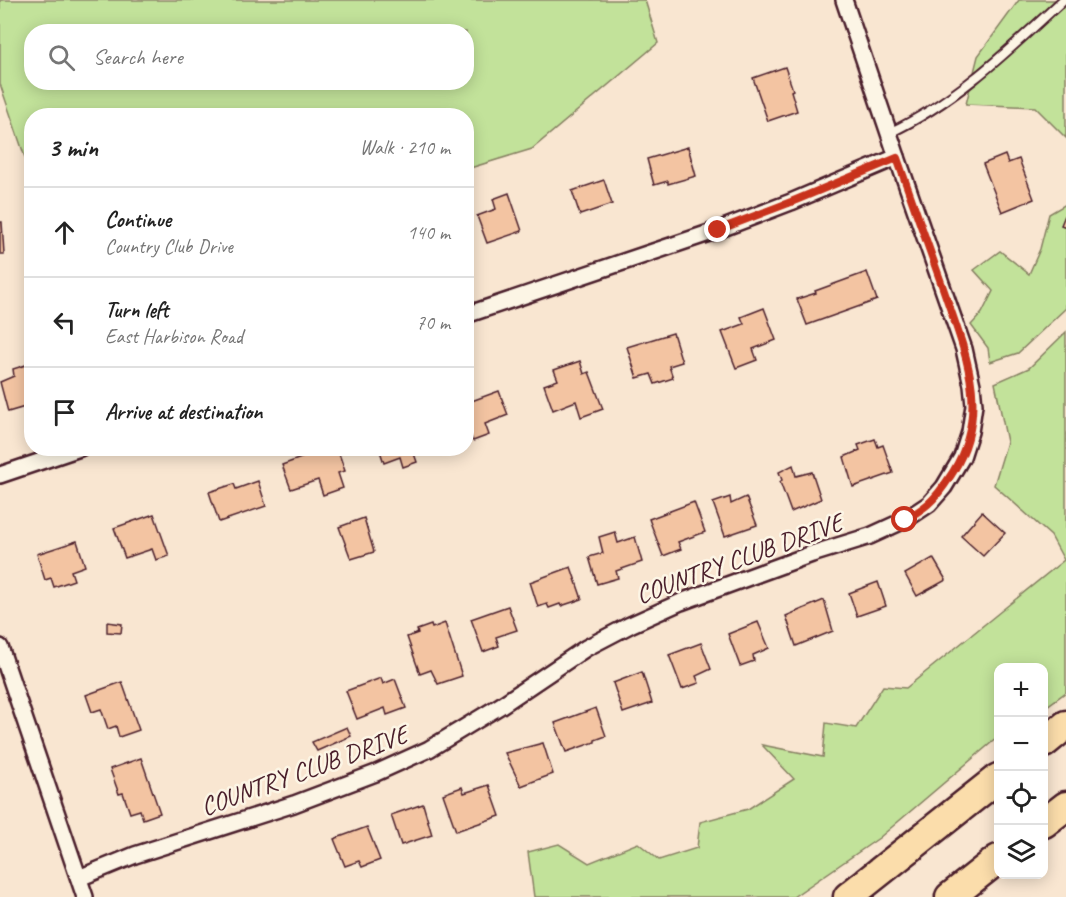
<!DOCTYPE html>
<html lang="en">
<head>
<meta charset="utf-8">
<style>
	:root { --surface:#fff; --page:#f2f2f2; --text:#222; --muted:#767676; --line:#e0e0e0 }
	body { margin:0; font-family:Caveat,sans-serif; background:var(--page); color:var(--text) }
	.controls { position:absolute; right:18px; bottom:18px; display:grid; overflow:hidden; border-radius:12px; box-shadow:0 3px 15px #0003 }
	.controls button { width:54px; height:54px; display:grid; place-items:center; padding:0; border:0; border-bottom:2px solid var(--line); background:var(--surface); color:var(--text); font:30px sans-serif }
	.stop { position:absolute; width:18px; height:18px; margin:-14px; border:4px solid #c8321e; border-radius:50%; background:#fff }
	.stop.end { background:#c8321e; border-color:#fff; box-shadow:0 2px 6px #0008 }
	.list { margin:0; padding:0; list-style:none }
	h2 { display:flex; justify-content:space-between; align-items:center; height:78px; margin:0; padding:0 24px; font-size:26px }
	h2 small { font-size:20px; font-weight:400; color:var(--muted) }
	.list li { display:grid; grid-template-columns:39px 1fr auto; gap:18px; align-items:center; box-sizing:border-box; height:90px; padding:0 24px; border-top:2px solid var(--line) }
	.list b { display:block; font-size:22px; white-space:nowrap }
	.list p { margin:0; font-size:20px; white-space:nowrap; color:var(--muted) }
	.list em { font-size:20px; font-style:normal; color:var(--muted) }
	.icon { flex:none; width:33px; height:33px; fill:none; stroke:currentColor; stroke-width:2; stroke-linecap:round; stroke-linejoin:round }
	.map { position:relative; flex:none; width:1066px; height:897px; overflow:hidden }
	.search { position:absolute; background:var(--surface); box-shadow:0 3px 15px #0003; left:24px; top:24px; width:450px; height:66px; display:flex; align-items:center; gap:15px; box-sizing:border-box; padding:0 21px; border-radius:24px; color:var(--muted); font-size:22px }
	.panel { position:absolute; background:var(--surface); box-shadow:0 3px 15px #0003; left:24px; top:108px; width:450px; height:348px; border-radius:24px }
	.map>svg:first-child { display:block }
	.green { fill:#c2e29a; stroke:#868062; stroke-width:1.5; fill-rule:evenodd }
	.building { fill:#f3c4a2; stroke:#4a1f2b; stroke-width:1.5 }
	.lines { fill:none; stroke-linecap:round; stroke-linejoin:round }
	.lane-casing { stroke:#4a1f2b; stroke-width:12 }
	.street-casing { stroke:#4a1f2b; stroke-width:20 }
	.highway-casing { stroke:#4a1f2b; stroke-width:33 }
	.lane { stroke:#fcf5e5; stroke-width:8 }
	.street { stroke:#fcf5e5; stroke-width:15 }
	.highway { stroke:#fbddab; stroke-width:28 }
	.route { stroke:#c8321e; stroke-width:8 }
	.labels { text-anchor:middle; stroke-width:5; stroke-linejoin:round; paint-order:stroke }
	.street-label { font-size:26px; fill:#4a1f2b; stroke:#fcf5e5 }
</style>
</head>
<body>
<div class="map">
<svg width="1066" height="897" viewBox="0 0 1066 897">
	<rect width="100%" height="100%" fill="#f9e6d1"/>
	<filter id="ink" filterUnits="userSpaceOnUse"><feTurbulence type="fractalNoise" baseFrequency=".0167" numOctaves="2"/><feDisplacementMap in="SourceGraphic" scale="12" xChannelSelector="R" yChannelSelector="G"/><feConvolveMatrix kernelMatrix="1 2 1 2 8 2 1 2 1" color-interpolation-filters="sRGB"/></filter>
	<g filter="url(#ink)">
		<!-- green -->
		<g class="green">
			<path d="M0 0H645L658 43 532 149 467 169 466 116H32L31 175 0 84ZM32 32H466V82H32Z"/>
			<path d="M1019 0H1066V138L1035 107 966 104 978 56Z"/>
			<path d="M1066 204V308L1018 353 990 362 988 348 971 325 982 313 993 291 974 270 1000 251 1029 274 1040 249 1049 214Z"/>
			<path d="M1066 332V692L1047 706 1044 707V668H998V737L879 838 793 897H534L528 852 559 844 589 863 638 843 659 860 697 848 700 822 748 809 794 779 762 745 823 757 826 723 856 728 883 686 906 688 1064 560 1051 536 994 485 1007 442 995 383 1029 368Z"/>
		</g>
		<!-- building -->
		<g class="building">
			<path d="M785 67 793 90 791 91 797 111 768 121 753 78Z"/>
			<path d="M688 147 696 176 668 184V181L654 185 647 159Z"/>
			<path d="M1005 155 1008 163 1019 159 1034 199 1002 212 983 164Z"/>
			<path d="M604 180 612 204 580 215 572 191Z"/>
			<path d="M509 193 522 231 487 243 477 216 496 209 493 199Z"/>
			<path d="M1066 213V227L1061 225Z"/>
			<path d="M0 222H2L4 254H0Z"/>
			<path d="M867 272 877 300 807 325 797 299 816 293 815 291Z"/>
			<path d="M764 308 776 340 753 349 757 360 736 368 722 332 744 324 741 317Z"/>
			<path d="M673 333 682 362 669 366 673 378 655 384 651 374 637 378 627 347Z"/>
			<path d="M580 361 584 374 589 372 603 409 581 417 576 401 553 410 544 385 558 380 554 370Z"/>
			<path d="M32 363V412L29 414 25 407 8 412 0 382 14 376 13 369Z"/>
			<path d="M499 391 508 415 485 424 489 435 473 441 466 424V403Z"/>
			<path d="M875 439 878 447 883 445 893 473 853 487 844 457 860 450 858 445Z"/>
			<path d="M335 448H337L345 471 338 473 343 488 323 495 318 480 291 489 282 465 320 451 321 453Z"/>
			<path d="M379 448H412L417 462 403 467 400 457 384 463Z"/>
			<path d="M793 465 796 476 812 472 821 499 791 512 780 482 782 480 779 472Z"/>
			<path d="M258 481 266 506 219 522 209 492 234 484 236 489Z"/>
			<path d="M730 497 731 504 746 497 757 525 725 536 713 503Z"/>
			<path d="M694 502 705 532 678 542 681 549 663 556 649 519Z"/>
			<path d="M982 512 1005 533 983 556 961 536Z"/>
			<path d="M154 514 169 556 156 560 152 549 125 558 114 528Z"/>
			<path d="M364 518 374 552 351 559 339 527Z"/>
			<path d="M615 532 618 543 635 537 642 562 616 571 618 578 597 584 589 557 603 553 599 537Z"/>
			<path d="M77 541 85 566 71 571 74 580 54 587 51 578 45 580 37 554Z"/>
			<path d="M933 558 946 580 917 596 905 574Z"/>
			<path d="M571 567 582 599 561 606 560 604 549 608 547 604 538 607 530 582Z"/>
			<path d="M878 582 886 606 857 616 849 593Z"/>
			<path d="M824 600 833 631 796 646 786 616Z"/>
			<path d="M508 606 517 630 496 637 499 646 483 652 471 619Z"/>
			<path d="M107 622 122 624 121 633 107 632Z"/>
			<path d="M758 622 769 648 753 655 754 661 740 666 728 634Z"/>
			<path d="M445 623 462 676 438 684 431 670 420 674 407 637 418 633 417 630 431 625 432 628Z"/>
			<path d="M701 643 711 669 696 676 699 683 682 689 669 655Z"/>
			<path d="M642 672 652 703 623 713 613 683Z"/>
			<path d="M381 678 383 684 395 679 406 708 387 715 385 708 357 719 346 691Z"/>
			<path d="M122 682 139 730 119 737 116 726 108 729 101 709 92 712 86 695Z"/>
			<path d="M596 708 606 736 595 740V742L566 752 555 723Z"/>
			<path d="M347 727 351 736 317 751 312 742Z"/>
			<path d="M543 743 553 774 521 786 505 753Z"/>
			<path d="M141 758 160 813 143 819 140 810 130 813 123 793 119 794 110 769Z"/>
			<path d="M489 785 500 816 456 831 443 794 462 787 464 793Z"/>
			<path d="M423 804 432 835 401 845 391 815Z"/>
			<path d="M367 827 380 860 362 867 359 861 345 866 334 839Z"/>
		</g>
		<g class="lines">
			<defs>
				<path id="lane" d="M889 133C956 102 1010 49 1063 0"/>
				<g id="street">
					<path d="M466 315 718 230 791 202 897 157"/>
					<path d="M0 475 80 448"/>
					<path d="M0 647 85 897"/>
					<path d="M79 878 135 855 294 804 376 773 429 749 500 706 586 648 630 625 681 602 812 554 870 536 905 520 929 504 944 487 962 457 970 432 974 405 972 385 964 349 897 157 844 0"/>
				</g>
				<g id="highway">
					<path d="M1044 743 1066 725"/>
					<path d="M1044 823 1066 806"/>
					<path d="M848 897 998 778"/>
					<path d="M950 897 998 859"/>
				</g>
			</defs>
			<!-- lane casing -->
			<use href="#lane" class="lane-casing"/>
			<!-- street casing -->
			<use href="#street" class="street-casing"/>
			<!-- highway casing -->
			<use href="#highway" class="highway-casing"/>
			<!-- lane -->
			<use href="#lane" class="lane"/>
			<!-- street -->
			<use href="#street" class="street"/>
			<!-- highway -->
			<use href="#highway" class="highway"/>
		</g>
	</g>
	<g class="lines" filter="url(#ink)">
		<!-- route -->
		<path class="route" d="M718 230 791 202 897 158C912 201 927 244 943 288 964 350 992 409 953 472 946 483 939 495 928 504 921 510 913 515 905 520"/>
	</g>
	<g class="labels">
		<!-- street labels -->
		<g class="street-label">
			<text transform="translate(739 558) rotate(-20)" y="9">COUNTRY CLUB DRIVE</text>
			<text transform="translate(304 770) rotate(-20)" y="9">COUNTRY CLUB DRIVE</text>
		</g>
	</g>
</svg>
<div class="controls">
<button>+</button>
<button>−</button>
<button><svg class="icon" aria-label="locate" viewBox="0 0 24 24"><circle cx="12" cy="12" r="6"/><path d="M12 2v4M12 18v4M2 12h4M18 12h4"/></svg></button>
<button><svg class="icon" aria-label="layers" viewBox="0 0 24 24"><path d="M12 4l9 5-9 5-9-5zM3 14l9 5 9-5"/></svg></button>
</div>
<div class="stop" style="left:905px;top:520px"></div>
<div class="stop end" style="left:718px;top:230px"></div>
<div class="search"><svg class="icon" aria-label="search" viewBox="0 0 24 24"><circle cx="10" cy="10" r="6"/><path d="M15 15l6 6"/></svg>Search here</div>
<section class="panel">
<h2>3 min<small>Walk · 210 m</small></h2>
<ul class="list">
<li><svg class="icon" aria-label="ahead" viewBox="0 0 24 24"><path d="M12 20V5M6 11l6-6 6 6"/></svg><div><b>Continue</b><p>Country Club Drive</p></div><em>140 m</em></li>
<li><svg class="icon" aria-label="left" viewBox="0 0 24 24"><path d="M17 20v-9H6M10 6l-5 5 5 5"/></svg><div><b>Turn left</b><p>East Harbison Road</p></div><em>70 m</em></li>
<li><svg class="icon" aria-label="arrive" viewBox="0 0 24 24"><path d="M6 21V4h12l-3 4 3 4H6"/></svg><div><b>Arrive at destination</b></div></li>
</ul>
</section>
</div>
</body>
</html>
